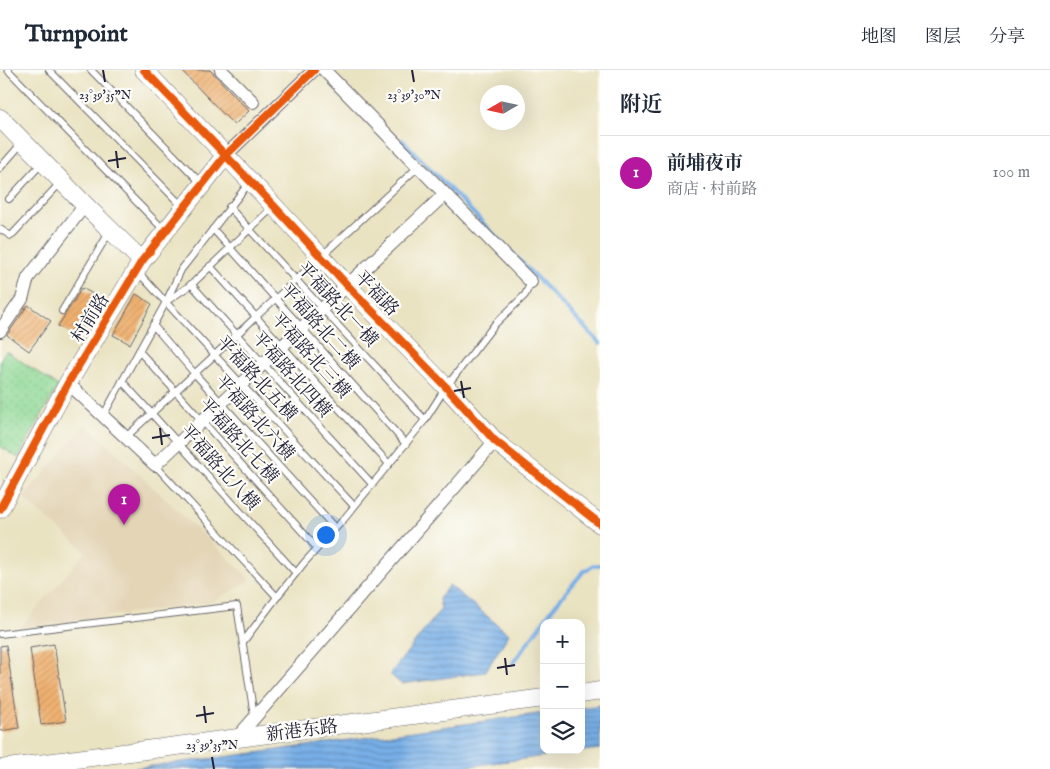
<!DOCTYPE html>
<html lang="zh">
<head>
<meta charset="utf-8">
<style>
	:root { --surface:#fff; --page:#f2f2f3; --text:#1f2937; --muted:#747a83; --line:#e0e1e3; --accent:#b5179e }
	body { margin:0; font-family:"IM FELL English","Noto Serif SC",serif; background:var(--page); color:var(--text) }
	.controls { position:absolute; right:15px; bottom:15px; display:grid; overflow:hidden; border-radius:10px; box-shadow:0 5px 20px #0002 }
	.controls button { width:45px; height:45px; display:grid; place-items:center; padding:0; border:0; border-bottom:1px solid var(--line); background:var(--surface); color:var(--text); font:25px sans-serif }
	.compass { position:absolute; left:480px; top:15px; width:45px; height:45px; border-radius:50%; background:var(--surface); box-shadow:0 5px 20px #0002; rotate:261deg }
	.you { position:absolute; left:325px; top:464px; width:18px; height:18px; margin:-12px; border:4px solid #fff; border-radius:50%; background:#1a73e8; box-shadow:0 0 0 8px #1a73e833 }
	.badge { display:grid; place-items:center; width:32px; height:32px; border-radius:50%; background:var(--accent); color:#fff; font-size:16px; font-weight:700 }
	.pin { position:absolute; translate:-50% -41px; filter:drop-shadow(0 1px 2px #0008) }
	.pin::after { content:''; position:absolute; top:26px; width:18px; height:15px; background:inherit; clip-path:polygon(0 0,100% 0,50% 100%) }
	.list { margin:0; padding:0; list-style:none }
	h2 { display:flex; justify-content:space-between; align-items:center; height:65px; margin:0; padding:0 20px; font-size:21px }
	h2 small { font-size:16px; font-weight:400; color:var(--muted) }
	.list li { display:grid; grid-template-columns:32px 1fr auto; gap:15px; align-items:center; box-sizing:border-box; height:75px; padding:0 20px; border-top:1px solid var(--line) }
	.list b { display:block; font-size:19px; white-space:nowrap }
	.list p { margin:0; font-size:16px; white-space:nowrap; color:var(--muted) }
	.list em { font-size:16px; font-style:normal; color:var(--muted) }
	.icon { flex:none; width:28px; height:28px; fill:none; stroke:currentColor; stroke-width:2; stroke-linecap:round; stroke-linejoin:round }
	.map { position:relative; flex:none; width:600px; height:699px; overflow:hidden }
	header { display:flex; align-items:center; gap:30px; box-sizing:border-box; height:70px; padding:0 25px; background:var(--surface); border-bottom:1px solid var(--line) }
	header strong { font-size:24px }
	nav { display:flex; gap:28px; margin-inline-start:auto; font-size:18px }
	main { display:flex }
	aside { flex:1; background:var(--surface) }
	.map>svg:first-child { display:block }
	.built { fill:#e4d5b7 }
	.grass { fill:url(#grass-dots); stroke:#587d68 }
	.water { fill:url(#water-rules); stroke:#4c6891 }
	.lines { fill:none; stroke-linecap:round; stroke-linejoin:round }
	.stream { stroke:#77afe7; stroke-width:4 }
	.building { fill:url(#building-hatch) }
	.lane-casing { stroke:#68666a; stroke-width:8 }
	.street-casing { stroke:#68666a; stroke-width:14 }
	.secondary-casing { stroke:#68666a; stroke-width:19 }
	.lane { stroke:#fff; stroke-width:6 }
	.street { stroke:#fff; stroke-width:12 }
	.secondary { stroke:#fff; stroke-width:18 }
	.cycleway-casing { stroke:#fdfcf7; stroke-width:11 }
	.cycleway { stroke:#e8590c; stroke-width:8 }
	.ticks { fill:none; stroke:#22223b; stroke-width:2 }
	.labels { text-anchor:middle; stroke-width:4.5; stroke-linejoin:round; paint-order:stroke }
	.street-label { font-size:18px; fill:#22223b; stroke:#fdfcf7 }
	.ticks-label { font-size:12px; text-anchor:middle; fill:#22223b; stroke:#fdfcf7; stroke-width:4.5; stroke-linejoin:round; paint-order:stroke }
</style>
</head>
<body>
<header>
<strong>Turnpoint</strong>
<nav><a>地图</a><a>图层</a><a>分享</a></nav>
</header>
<main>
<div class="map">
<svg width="600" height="699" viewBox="0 0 600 699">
	<defs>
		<pattern id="grass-dots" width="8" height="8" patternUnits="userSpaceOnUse" patternTransform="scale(1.25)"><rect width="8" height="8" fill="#8ed894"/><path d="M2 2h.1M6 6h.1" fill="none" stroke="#7ab980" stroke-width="1.8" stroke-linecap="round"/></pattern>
		<pattern id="water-rules" width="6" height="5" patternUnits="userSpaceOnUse" patternTransform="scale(1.25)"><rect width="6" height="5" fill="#77afe7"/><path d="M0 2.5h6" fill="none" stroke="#618ebc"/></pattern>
		<pattern id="building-hatch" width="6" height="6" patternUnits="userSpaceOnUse" patternTransform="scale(1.25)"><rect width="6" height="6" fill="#efb170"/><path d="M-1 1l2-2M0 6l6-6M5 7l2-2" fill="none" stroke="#cd9862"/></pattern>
	</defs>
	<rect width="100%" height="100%" fill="#fdfcf7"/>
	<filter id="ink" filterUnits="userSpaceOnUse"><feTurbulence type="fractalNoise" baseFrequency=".02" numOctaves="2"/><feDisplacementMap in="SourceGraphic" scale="10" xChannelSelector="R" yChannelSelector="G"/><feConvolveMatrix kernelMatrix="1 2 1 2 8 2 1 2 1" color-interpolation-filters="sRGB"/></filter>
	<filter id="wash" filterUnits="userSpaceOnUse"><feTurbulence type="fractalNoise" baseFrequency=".0096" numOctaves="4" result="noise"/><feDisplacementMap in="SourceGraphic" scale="20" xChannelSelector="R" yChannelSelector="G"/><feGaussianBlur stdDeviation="1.12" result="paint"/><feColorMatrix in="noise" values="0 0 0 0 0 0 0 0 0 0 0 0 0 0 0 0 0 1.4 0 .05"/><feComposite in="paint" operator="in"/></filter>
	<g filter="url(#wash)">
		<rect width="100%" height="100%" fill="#eae3c2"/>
		<!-- built -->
		<path class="built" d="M86 354 251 510 212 532 20 558 86 482 23 428Z"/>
		<!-- grass -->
		<path class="grass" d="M6 281 58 316 18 388 0 376V290Z"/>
		<!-- water -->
		<g class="water">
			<path d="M449 515 509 564 485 602 401 614 390 604 441 539 439 529Z"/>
			<path d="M600 635V679L447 699H128L262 682 544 643V680H581V638Z"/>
		</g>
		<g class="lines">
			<!-- stream -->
			<g class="stream">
				<path d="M402 70 600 273"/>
				<path d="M513 593 556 534 584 501 595 495H600"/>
			</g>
		</g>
		<g id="blocks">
			<!-- building -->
			<g class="building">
				<path d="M181 0H210L249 41 234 55Z"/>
				<path d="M82 218 100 228 77 267 58 256Z"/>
				<path d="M136 224 152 234 130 274 113 265Z"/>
				<path d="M28 235 51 251 29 281 7 265Z"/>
				<path d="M54 574 66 651 41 655 30 578Z"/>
				<path d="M6 575 19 658 0 661V576Z"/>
			</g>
		</g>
	</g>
	<g filter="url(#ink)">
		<use href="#blocks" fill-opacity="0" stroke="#68666a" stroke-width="1"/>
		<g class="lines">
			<defs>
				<g id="lane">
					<path d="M8 0 164 160"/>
					<path d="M49 0 183 137"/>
					<path d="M91 0 202 114"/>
					<path d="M0 98 22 73"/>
					<path d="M9 129 42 93"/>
					<path d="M229 137 425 350"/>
					<path d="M0 159 11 166 61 112"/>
					<path d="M213 159 406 374"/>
					<path d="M210 196 389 394"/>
					<path d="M137 201 354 436"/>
					<path d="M191 214 372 414"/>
					<path d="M167 231 192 214 273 137"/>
					<path d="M62 241 110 161"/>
					<path d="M153 255 195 304 335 458"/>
					<path d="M139 281 317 478"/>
					<path d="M122 311 296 503"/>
					<path d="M103 346 166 232 181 200 249 113"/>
					<path d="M126 367 419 96"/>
					<path d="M155 395 277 527 243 572"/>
					<path d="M277 527 304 493 344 449 425 350 446 317 495 254 525 225 531 212"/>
					<path d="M0 564 237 536 254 646"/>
				</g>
				<g id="street">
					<path d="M221 0 253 32"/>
					<path d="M324 0 531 212"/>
					<path d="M225 86 314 0"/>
					<path d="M0 261 22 229 28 208 85 135"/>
					<path d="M68 313 155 395 445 124"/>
					<path d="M236 669 495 371"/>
				</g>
				<g id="secondary">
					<path d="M144 0 274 136 348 216 446 317 495 371 600 454"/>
					<path d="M0 48 85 135 142 191"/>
					<path d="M0 439 68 313 142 191 225 86"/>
					<path d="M581 624 600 621"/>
					<path d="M0 699 544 628"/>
				</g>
			</defs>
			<!-- lane casing -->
			<use href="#lane" class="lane-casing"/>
			<!-- street casing -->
			<use href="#street" class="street-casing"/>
			<!-- secondary casing -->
			<use href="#secondary" class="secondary-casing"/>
			<!-- lane -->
			<use href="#lane" class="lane"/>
			<!-- street -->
			<use href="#street" class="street"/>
			<!-- secondary -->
			<use href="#secondary" class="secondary"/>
			<defs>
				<g id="cycleway">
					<path d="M144 0 274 136 348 216 446 317 495 371 600 454"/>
					<path d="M0 439 68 313 142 191 225 86 314 0"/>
				</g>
			</defs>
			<!-- cycleway casing -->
			<use href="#cycleway" class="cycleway-casing"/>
			<!-- cycleway -->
			<use href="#cycleway" class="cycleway"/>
		</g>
	</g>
	<!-- ticks -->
	<path class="ticks" d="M103 0 105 12M412 0 414 12M116 81 118 98M108 91 126 88M461 311 464 328M454 321 471 318M160 358 162 375M152 368 170 365M505 588 507 605M497 598 515 595M204 636 206 653M196 646 214 643M212 687 214 699"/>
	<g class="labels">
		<!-- street labels -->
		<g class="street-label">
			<text transform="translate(377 223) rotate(46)" y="6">平福路</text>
			<text transform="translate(338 234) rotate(47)" y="6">平福路北一横</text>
			<text transform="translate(90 248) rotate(-58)" y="6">村前路</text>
			<text transform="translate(320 256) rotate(48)" y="6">平福路北二横</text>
			<text transform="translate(311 285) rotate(48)" y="6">平福路北三横</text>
			<text transform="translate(292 304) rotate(48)" y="6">平福路北四横</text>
			<text transform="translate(257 308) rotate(47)" y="6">平福路北五横</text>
			<text transform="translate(255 347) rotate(48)" y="6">平福路北六横</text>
			<text transform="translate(239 370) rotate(48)" y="6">平福路北七横</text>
			<text transform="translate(220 397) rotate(48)" y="6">平福路北八横</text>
			<text transform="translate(302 660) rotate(-7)" y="6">新港东路</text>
		</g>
	</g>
	<g class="ticks-label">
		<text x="105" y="29">23°39'35"N</text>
		<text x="414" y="29">23°39'30"N</text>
		<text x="212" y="679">23°39'35"N</text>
	</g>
</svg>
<div class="controls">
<button>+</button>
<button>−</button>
<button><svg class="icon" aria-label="layers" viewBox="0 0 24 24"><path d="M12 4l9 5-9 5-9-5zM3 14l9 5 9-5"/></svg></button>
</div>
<svg class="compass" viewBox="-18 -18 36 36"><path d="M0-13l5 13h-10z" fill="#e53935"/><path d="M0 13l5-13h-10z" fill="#747a83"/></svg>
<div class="you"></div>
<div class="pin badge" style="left:124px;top:455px">1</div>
</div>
<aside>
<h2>附近<small></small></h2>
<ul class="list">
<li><span class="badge">1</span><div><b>前埔夜市</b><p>商店 · 村前路</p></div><em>100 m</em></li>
</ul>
</aside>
</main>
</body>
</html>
